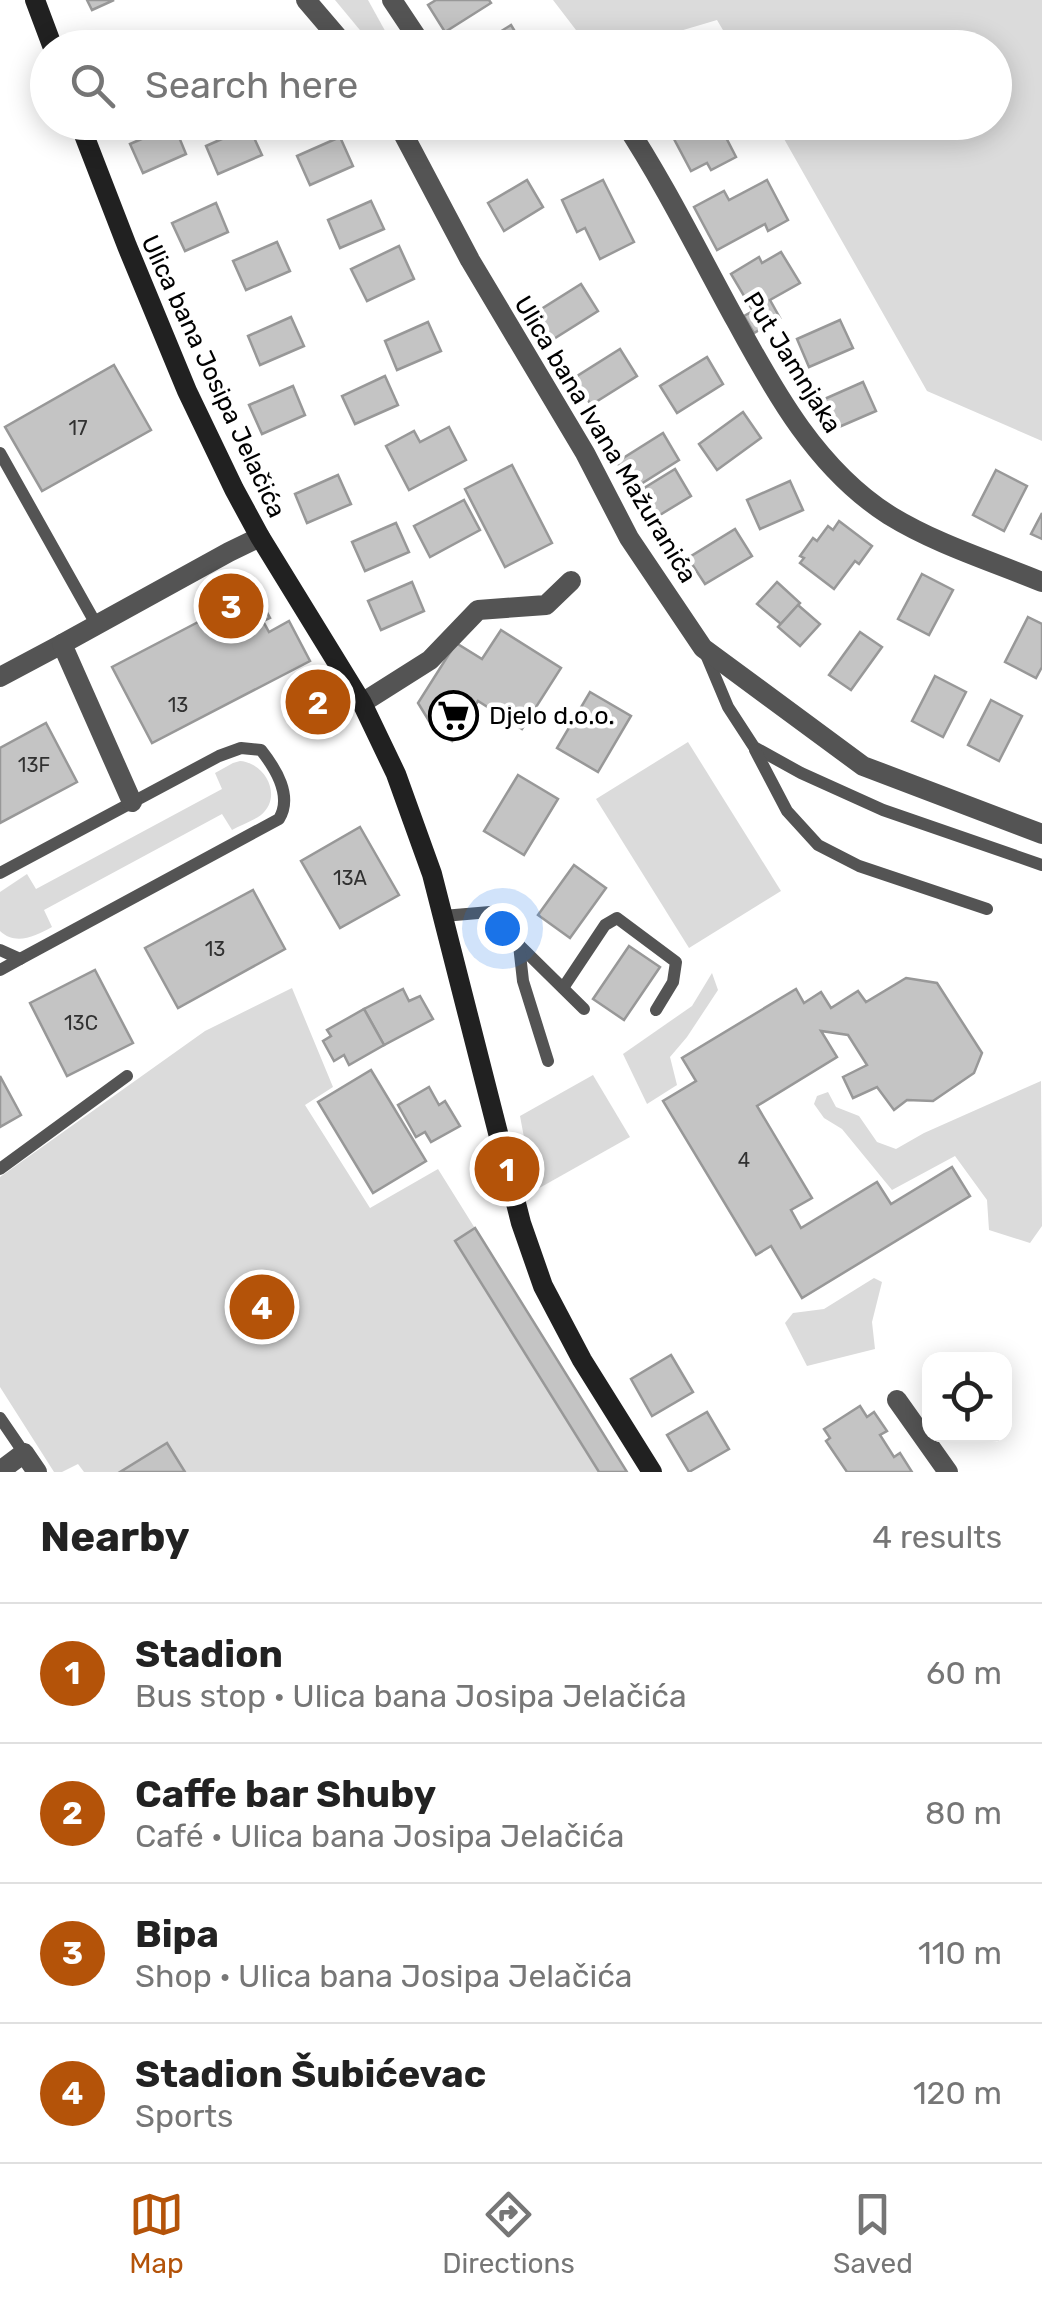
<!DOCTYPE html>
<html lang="en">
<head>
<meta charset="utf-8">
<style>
	:root { --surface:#fff; --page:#f6f6f6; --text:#222; --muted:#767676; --line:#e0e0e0; --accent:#b45309 }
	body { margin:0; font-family:Rubik,sans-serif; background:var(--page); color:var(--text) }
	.controls { position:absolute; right:30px; bottom:30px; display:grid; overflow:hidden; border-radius:20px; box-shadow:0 5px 25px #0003 }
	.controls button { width:90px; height:90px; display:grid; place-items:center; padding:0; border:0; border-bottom:2px solid var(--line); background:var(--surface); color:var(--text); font:50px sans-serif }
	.you { position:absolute; left:502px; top:928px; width:35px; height:35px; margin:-25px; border:8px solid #fff; border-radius:50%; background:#1a73e8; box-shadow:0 0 0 15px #1a73e833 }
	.badge { display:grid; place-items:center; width:65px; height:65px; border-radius:50%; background:var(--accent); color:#fff; font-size:32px; font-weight:700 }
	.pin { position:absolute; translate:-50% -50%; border:5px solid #fff; box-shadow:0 2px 10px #0006 }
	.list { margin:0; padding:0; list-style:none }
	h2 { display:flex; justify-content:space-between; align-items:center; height:130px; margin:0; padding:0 40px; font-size:42px }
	h2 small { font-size:32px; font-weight:400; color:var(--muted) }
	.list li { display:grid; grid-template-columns:65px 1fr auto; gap:30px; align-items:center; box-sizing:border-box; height:140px; padding:0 40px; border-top:2px solid var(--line) }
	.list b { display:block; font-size:38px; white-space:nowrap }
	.list p { margin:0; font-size:32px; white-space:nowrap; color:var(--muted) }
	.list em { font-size:32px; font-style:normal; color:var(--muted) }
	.icon { flex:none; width:55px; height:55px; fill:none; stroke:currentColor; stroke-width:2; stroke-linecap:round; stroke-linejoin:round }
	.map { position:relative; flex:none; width:1042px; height:1472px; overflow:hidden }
	.search { position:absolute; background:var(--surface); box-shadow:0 5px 25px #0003; left:30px; right:30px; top:30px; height:110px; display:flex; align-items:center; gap:25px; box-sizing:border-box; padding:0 35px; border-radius:55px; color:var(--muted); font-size:38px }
	.sheet { height:690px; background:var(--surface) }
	nav { display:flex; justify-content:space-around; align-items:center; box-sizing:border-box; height:140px; border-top:2px solid var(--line); background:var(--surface); font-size:28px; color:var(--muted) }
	nav a { display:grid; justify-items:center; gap:5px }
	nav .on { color:var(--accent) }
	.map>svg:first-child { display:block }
	.green { fill:#dbdbdb }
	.building { fill:#c4c4c4; stroke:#989898; stroke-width:2.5 }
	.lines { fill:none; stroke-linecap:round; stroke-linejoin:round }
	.lane { stroke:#545454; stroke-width:12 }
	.street { stroke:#545454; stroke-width:20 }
	.secondary { stroke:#212121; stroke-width:20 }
	.labels { text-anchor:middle; stroke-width:9; stroke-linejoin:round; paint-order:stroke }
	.number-label { font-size:20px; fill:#313131 }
	.street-label { font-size:25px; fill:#000; stroke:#fff }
	.poi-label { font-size:25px; fill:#000; stroke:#fff; text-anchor:start }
</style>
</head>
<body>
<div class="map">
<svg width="1042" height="1472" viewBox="0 0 1042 1472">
	<rect width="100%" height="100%" fill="#fff"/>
	<!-- green -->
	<g class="green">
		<path d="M335 0H368L394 47H374Z"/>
		<path d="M553 0H1042V441L927 391 775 123 994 122V48L733 47 717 20 626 47H589Z"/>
		<path d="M688 742 781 891 689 948 596 799Z"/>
		<path d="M240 761C266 763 283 797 261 815 253 821 241 825 232 830L222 814 44 910 52 927C35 936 16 946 0 931V892L27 874 36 889 222 789 215 773 233 763Z"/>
		<path d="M712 973 718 990 687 1037 670 1057 677 1085 647 1104 623 1054 692 1006Z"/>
		<path d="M292 988 333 1087 305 1105 370 1208 438 1169 627 1472H84L78 1464 62 1472H54L0 1387V1177L205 1031Z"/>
		<path d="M593 1075 630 1137 534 1191 520 1116Z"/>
		<path d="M1041 1081 1042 1226 1030 1243 989 1230 987 1200 955 1156 892 1190 842 1129 824 1118 814 1104 817 1096 828 1092 836 1107 859 1116 877 1142 896 1149 924 1133Z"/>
		<path d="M874 1278 882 1282 872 1322 875 1349 807 1366 785 1323 793 1313 824 1309Z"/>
	</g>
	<!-- building -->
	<g class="building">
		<path d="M87 0H114L92 10Z"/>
		<path d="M436 0H489L491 3 445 32 428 5Z"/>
		<path d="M511 25 525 48H474Z"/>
		<path d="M300 35 307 48H280Z"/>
		<path d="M509 122H540L523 138Z"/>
		<path d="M665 122H718L736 157 711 170 707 163 691 171Z"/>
		<path d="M174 125 186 154 143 173 130 144Z"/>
		<path d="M249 127 262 155 218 174 206 146Z"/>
		<path d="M340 137 353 166 310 185 297 156Z"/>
		<path d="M527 180 543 207 504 231 488 203Z"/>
		<path d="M603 180 634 242 600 259 585 228 577 232 562 200Z"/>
		<path d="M767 180 788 220 768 231 765 224 717 250 694 207 724 191 729 200Z"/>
		<path d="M371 201 384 229 340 248 328 220Z"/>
		<path d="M216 203 228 232 185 251 172 223Z"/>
		<path d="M277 242 290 271 246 290 233 261Z"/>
		<path d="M399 246 414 279 367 301 351 269Z"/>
		<path d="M781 252 800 283 770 300 780 318 754 333 744 316 753 311 731 274 759 257 762 263Z"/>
		<path d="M581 284 598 311 552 340 535 313Z"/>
		<path d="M291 317 304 346 260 365 248 336Z"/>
		<path d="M840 320 853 348 809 367 797 339Z"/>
		<path d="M428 322 441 351 397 370 385 341Z"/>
		<path d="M620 349 637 376 591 405 574 378Z"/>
		<path d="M707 357 723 384 677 413 660 386Z"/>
		<path d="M114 365 151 430 42 491 5 427Z"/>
		<path d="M385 376 398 405 355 424 342 396Z"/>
		<path d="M863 382 876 411 832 430 820 401Z"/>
		<path d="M293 386 305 415 262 434 249 405Z"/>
		<path d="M743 412 761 438 717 470 699 444Z"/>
		<path d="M449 427 466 460 409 490 386 446 414 431 420 442Z"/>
		<path d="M663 433 679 460 633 489 617 462Z"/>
		<path d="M512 465 552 543 505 567 465 489Z"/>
		<path d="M675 469 691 496 645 524 628 498Z"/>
		<path d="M996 470 1027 486 1004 531 973 515Z"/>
		<path d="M338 475 351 504 307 523 295 494Z"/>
		<path d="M790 481 803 510 760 529 747 500Z"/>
		<path d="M464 500 480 530 430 557 414 526Z"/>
		<path d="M1042 513V539L1031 534Z"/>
		<path d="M839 521 872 546 859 564 855 561 834 589 800 563 804 558 800 556 813 538 817 541 828 526 833 530Z"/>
		<path d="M396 523 409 552 365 571 352 542Z"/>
		<path d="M735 529 752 556 705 584 688 558Z"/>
		<path d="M922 574 953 590 929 635 898 619Z"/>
		<path d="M412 582 424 611 381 630 368 601Z"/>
		<path d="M777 582 800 603 781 624 757 604Z"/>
		<path d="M257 594 270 618 263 621 269 632 289 621 310 661 152 743 112 667 227 607 228 610Z"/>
		<path d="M798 605 820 624 800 646 778 627Z"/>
		<path d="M1028 617 1042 624V667L1036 678 1005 662Z"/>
		<path d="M501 630 561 668 522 729 478 701 452 741 434 729 418 703 456 643 482 659Z"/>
		<path d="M860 632 882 647 851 690 829 675Z"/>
		<path d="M935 676 966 692 943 737 912 721Z"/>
		<path d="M590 692 631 716 598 772 557 748Z"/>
		<path d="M991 700 1022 716 999 761 968 745Z"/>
		<path d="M46 723 77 782 0 823V748Z"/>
		<path d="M518 775 558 799 524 855 484 831Z"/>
		<path d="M360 827 399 895 340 928 301 861Z"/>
		<path d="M574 865 606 888 570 938 538 915Z"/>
		<path d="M253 890 285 949 178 1008 145 948Z"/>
		<path d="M629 946 660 967 624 1020 593 999Z"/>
		<path d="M95 970 133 1043 67 1076 30 1003Z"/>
		<path d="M906 978 937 983 982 1053 974 1073 933 1101 907 1100 894 1110 877 1087 853 1098 843 1077 867 1065 848 1035 821 1031 837 1057 757 1106 812 1198 791 1210 801 1228 877 1182 891 1204 952 1167 970 1196 802 1298 771 1246 756 1255 663 1101 696 1081 682 1058 796 989 804 1003 821 992 831 1008 858 991 866 1002Z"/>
		<path d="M403 989 409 1001 420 996 433 1019 384 1045 364 1009Z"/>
		<path d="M364 1009 384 1045 349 1065 344 1055 334 1061 323 1041 331 1036 327 1030Z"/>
		<path d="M371 1070 426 1161 373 1193 318 1102Z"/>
		<path d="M0 1076 21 1115 0 1127Z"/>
		<path d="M429 1087 439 1105 445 1101 460 1126 431 1142 425 1132 416 1137 398 1105Z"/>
		<path d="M475 1228 627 1472H599L455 1241Z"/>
		<path d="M671 1355 693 1392 652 1416 631 1379Z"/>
		<path d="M860 1406 867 1417 874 1412 887 1431 880 1435 894 1457 900 1453 912 1472H847L826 1441 830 1438 824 1429Z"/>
		<path d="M707 1412 729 1449 689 1472 667 1435Z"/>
		<path d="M167 1443 185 1472H120Z"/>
	</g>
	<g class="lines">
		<!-- lane -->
		<g class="lane">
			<path d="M0 453 96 624"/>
			<path d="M704 650 728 707 754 747 801 773 883 810 1042 865"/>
			<path d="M755 750 787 811 818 845 859 866 987 909"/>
			<path d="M0 873 219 756 241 748 261 750C276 769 293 796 279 819L20 959 0 950"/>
			<path d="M443 916 502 911 519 945 584 1009"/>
			<path d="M519 945 523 981 548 1061"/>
			<path d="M0 970 20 959"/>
			<path d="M563 988 605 925 617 918 676 962 673 982 656 1010"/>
			<path d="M0 1169 127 1076"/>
			<path d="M0 1418 24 1453"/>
		</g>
		<!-- street -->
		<g class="street">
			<path d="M306 0 347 48"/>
			<path d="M392 0 424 48"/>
			<path d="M397 122 470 260 585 453 629 538 703 648 863 766 1042 834"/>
			<path d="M624 122C666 186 699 254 736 321 775 393 818 470 889 515 936 544 991 561 1042 582"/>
			<path d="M0 677 62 644"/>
			<path d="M362 703 430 660 478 610 546 605 571 581"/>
			<path d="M132 802 62 644 229 552 260 537"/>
			<path d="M897 1400 948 1472"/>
			<path d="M0 1471 24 1453 37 1472"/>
		</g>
		<!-- secondary -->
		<g class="secondary">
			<path d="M35 0 53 48"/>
			<path d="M79 122 127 246 187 391 234 489 260 537 362 703 396 774 432 874 521 1223 543 1286 582 1360 652 1472"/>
		</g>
	</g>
	<!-- icons -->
	<defs>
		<symbol id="supermarket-ring" viewBox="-11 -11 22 22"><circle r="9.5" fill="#fff" stroke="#000" stroke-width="1.5"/><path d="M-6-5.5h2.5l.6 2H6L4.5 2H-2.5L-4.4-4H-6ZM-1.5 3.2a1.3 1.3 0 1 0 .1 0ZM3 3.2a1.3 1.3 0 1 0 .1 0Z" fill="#000"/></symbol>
	</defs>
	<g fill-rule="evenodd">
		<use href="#supermarket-ring" x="426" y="688" width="55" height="55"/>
	</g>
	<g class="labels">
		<!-- number labels -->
		<g class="number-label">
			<text x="78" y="435">17</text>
			<text x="178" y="712">13</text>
			<text x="34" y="772">13F</text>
			<text x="350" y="885">13A</text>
			<text x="215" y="956">13</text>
			<text x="81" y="1030">13C</text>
			<text x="744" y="1167">4</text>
		</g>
		<!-- street labels -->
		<g class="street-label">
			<text transform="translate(793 362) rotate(58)" y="9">Put Jamnjaka</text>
			<text transform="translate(214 376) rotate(65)" y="9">Ulica bana Josipa Jelačića</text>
			<text transform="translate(606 439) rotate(59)" y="9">Ulica bana Ivana Mažuranića</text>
		</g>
		<!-- poi labels -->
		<g class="poi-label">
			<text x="489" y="724">Djelo d.o.o.</text>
		</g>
	</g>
</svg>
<div class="controls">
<button><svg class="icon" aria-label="locate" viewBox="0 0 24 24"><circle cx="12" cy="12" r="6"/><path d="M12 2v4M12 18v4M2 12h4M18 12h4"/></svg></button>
</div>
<div class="you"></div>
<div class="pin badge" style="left:507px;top:1169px">1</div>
<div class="pin badge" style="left:318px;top:702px">2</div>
<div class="pin badge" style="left:231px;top:606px">3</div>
<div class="pin badge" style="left:262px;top:1307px">4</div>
<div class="search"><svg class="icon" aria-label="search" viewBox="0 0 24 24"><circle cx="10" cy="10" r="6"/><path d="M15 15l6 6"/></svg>Search here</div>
</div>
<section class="sheet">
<h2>Nearby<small>4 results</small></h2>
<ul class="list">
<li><span class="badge">1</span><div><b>Stadion</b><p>Bus stop · Ulica bana Josipa Jelačića</p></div><em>60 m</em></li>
<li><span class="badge">2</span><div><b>Caffe bar Shuby</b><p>Café · Ulica bana Josipa Jelačića</p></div><em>80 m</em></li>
<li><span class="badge">3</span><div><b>Bipa</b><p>Shop · Ulica bana Josipa Jelačića</p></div><em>110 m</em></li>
<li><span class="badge">4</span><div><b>Stadion Šubićevac</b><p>Sports</p></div><em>120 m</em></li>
</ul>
</section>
<nav>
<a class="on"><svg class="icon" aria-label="map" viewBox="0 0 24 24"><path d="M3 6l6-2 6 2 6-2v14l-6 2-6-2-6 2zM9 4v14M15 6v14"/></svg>Map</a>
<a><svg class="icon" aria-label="directions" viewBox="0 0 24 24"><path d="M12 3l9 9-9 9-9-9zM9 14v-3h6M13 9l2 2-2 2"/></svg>Directions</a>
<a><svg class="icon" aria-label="saved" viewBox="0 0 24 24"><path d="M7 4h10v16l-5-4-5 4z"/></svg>Saved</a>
</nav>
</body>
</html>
